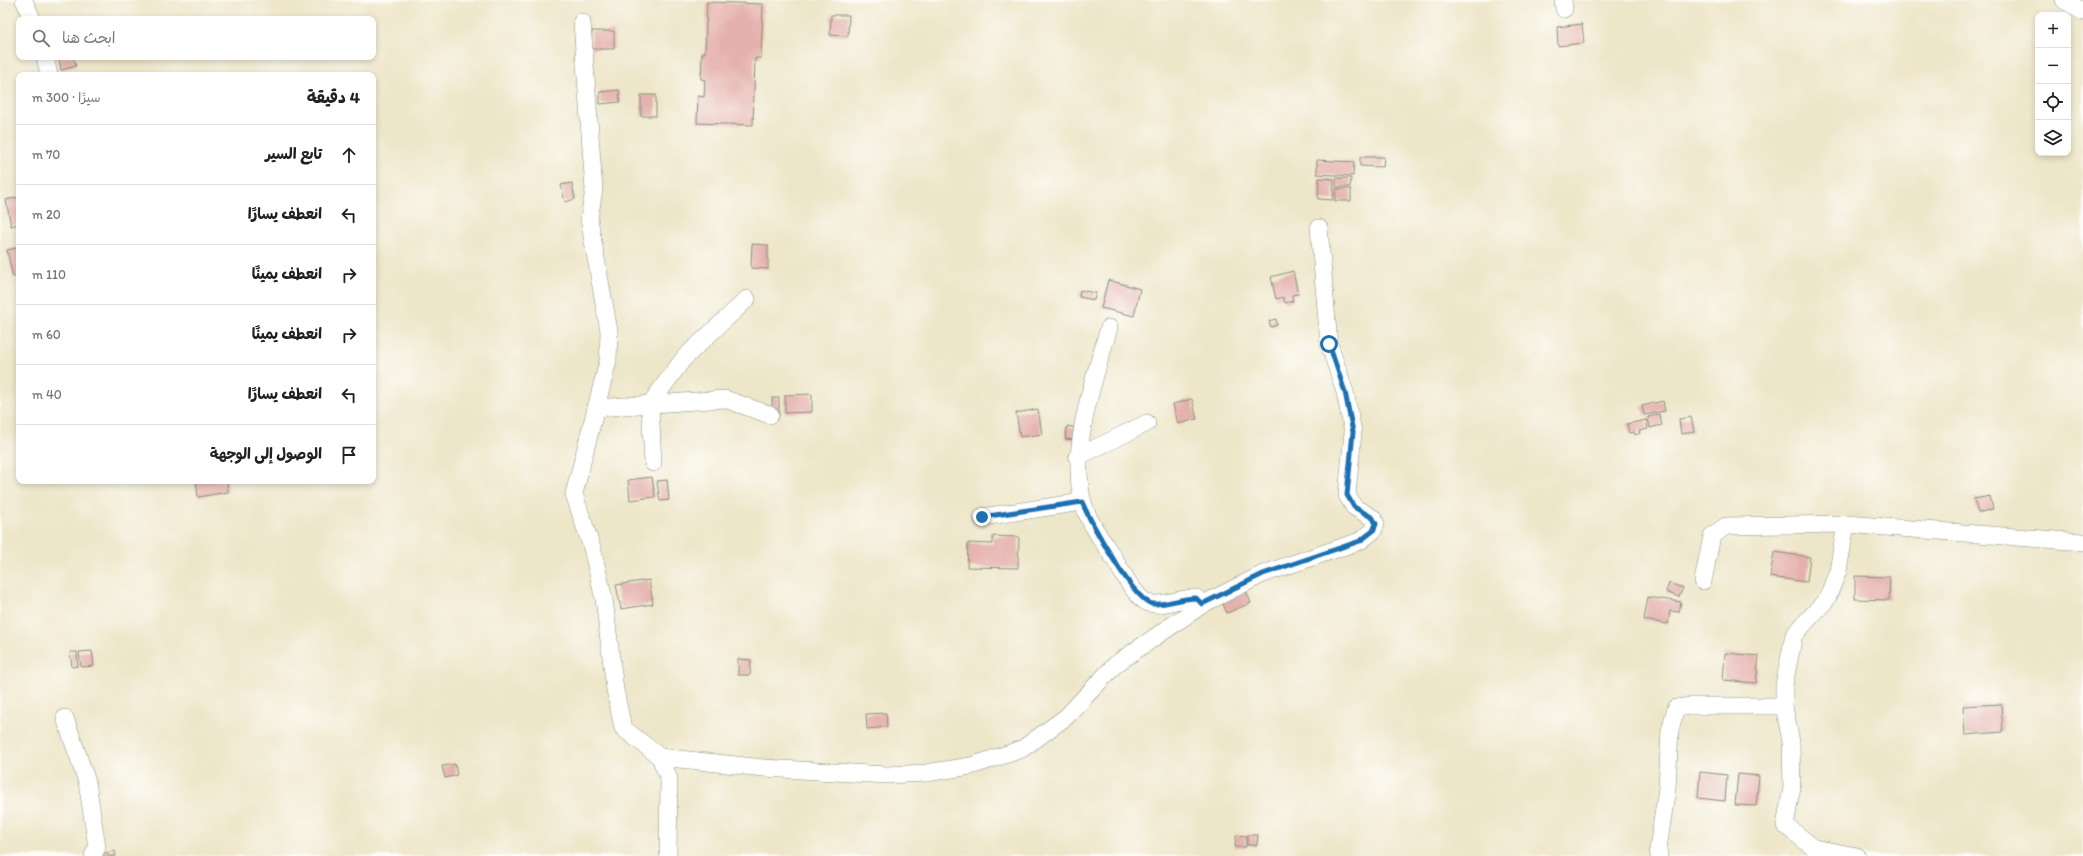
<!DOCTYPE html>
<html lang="ar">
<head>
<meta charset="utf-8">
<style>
	:root { --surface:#fff; --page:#f6f6f6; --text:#202124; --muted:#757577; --line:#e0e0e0 }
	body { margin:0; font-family:Itim,"Playpen Sans Arabic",sans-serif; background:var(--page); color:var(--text); direction:rtl }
	.controls { position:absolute; right:12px; top:12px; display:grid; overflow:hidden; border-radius:8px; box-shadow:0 2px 6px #0003 }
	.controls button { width:36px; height:36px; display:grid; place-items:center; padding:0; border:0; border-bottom:1px solid var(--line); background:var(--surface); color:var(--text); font:20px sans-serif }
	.stop { position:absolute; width:12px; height:12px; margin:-9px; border:3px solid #1f6fb2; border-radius:50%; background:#fff }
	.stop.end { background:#1f6fb2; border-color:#fff; box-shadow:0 1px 4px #0008 }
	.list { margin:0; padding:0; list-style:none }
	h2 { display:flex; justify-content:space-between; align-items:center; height:52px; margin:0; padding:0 16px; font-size:17px }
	h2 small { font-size:13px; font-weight:400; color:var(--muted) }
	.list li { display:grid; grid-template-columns:26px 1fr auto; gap:12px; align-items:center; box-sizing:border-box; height:60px; padding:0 16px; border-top:1px solid var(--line) }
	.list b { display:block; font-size:15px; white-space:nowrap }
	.list em { font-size:13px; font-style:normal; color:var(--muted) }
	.icon { flex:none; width:22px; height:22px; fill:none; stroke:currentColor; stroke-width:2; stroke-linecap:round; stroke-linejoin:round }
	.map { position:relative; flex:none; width:2083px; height:856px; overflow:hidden; direction:ltr }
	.search { position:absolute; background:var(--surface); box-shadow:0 2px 6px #0003; left:16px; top:16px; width:360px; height:44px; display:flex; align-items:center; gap:10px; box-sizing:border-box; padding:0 14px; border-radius:8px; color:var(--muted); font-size:15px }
	.panel { position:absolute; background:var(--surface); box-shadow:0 2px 6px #0003; left:16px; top:72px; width:360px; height:412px; border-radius:8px; direction:rtl }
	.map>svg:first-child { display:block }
	.building { fill:#e5b1ad }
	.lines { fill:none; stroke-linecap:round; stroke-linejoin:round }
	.minor-casing { stroke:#86927e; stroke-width:18 }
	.minor { stroke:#fff; stroke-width:17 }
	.route { stroke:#1f6fb2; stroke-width:5 }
</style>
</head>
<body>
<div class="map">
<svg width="2083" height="856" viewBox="0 0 2083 856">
	<rect width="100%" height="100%" fill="#fdfcf7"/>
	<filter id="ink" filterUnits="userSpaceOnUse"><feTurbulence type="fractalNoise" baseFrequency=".025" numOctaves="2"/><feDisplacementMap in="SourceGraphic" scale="8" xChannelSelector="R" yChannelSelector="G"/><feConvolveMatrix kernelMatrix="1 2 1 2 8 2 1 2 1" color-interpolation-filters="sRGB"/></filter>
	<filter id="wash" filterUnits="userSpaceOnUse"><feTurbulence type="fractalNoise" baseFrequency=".012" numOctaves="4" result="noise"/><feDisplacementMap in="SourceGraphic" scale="16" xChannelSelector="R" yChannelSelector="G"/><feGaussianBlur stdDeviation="0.9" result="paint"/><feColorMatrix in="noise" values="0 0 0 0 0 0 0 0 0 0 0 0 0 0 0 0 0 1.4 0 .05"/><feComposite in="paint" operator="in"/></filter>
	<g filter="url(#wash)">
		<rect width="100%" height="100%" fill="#eee6c9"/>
		<g id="blocks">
			<!-- building -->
			<g class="building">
				<path d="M707 2 763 4 761 58H755L753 125 697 123 698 96 704 97 705 80 701 79 702 53H705Z"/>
				<path d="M831 15H849L848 36 830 35Z"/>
				<path d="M1582 24 1584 43 1558 46 1557 27Z"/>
				<path d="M592 31H614V49H591Z"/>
				<path d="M66 57H73L76 66 61 70 59 59Z"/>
				<path d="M619 90 620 102 600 104V92Z"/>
				<rect x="641" y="95" width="15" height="21"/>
				<path d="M1360 157H1384L1383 167 1360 166Z"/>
				<path d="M1317 160 1354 162 1353 176 1317 174Z"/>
				<path d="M1319 178 1334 179 1333 200 1318 199Z"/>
				<path d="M1336 178H1351L1350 187H1336Z"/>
				<path d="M572 183 575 199 565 202 561 185Z"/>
				<path d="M1336 189H1351V201H1335Z"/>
				<path d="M19 197V224L11 226 6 200Z"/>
				<path d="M752 244 768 245V269L751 268Z"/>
				<path d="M16 248 19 260V276L13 277 7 250Z"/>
				<path d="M1293 271 1298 294 1292 295 1293 301 1285 303 1283 297 1276 299 1271 277Z"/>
				<path d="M1108 280 1140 289 1134 316 1101 308Z"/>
				<path d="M1080 290 1096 293 1094 300 1079 297Z"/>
				<path d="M1276 319 1277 325 1271 327 1269 321Z"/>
				<path d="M812 394V412L785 413V395Z"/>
				<rect x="772" y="398" width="7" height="18"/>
				<path d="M1192 399 1197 419 1178 424 1173 404Z"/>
				<path d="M1663 401 1665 411 1644 415 1642 406Z"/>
				<path d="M1038 409 1042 434 1020 437 1016 413Z"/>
				<path d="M1659 414 1662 425 1650 428 1648 417Z"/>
				<path d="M1691 417 1694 432 1681 434 1679 419Z"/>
				<path d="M1646 420 1648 429 1639 431 1640 433 1635 435 1634 432 1629 433 1627 424Z"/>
				<path d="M1067 426 1078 428 1076 440 1065 439Z"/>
				<path d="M652 477 655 497 630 500 628 480Z"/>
				<path d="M667 480 669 500 660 501 657 481Z"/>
				<path d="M196 481H227L228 492 198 497Z"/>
				<path d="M1990 496 1993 509 1978 513 1974 499Z"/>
				<path d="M993 536 1019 537 1018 568 967 567 968 543 993 544Z"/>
				<path d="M1774 552 1810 557 1807 582 1770 577Z"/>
				<path d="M1855 576 1890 577 1889 600 1855 599Z"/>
				<path d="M649 580 653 604 621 609 616 585Z"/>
				<path d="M1669 583 1683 588 1679 597 1666 592Z"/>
				<path d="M1246 591 1251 603 1227 613 1222 602Z"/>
				<path d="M1648 597 1681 602 1679 612 1670 611 1668 624 1644 620Z"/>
				<path d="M92 651 94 666 81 667 79 652Z"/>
				<path d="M70 652H77L78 666 72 667Z"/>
				<path d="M1725 653 1759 656 1756 683 1723 680Z"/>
				<path d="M738 659 751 660 750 675H738Z"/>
				<path d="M2001 704 2003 732 1965 735 1963 706Z"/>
				<path d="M886 713 887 727 867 729 866 714Z"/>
				<path d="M455 764 457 775 445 778 442 766Z"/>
				<path d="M1700 772 1727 775 1725 801 1698 798Z"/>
				<path d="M1738 774 1759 776 1756 806 1735 805Z"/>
				<path d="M1236 835 1246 836V847H1235Z"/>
				<path d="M1247 835H1258L1257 845H1247Z"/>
				<path d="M115 851 116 856H98L97 855Z"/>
			</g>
		</g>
	</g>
	<g filter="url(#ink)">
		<use href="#blocks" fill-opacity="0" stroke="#86927e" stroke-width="1"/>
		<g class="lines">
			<defs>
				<g id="minor">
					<path d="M24 0 32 19"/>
					<path d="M1563 0 1564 9"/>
					<path d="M2064 0 2083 12"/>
					<path d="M582 22 594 190 589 219 609 331 608 361 574 494 592 548 604 599 615 690 623 728 660 757 669 779 668 856"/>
					<path d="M45 57 49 75"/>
					<path d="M1109 328C1094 379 1069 449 1083 502 1088 523 1104 542 1115 560 1121 571 1136 598 1148 603 1162 608 1181 597 1196 598L1203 604"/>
					<path d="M596 408 725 399 770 415"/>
					<path d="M1077 457 1147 423"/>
					<path d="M653 463 650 404 684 358 747 299"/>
					<path d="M982 517 1082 502"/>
					<path d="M1703 581 1712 536 1726 526 1846 524"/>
					<path d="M65 718 87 782 97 847 93 856"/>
					<path d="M660 757 764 768 887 775 926 773 971 766 1022 749 1066 717 1116 664 1203 604 1263 574 1360 541 1373 531 1376 524 1373 518 1354 507 1347 495 1353 432 1345 392 1329 344 1319 228"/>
					<path d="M1659 856 1658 849 1667 788 1670 730 1676 708 1691 706H1784"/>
					<path d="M1857 856 1814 848 1785 825 1792 787 1791 742 1784 706V685L1794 635 1827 599 1838 571 1846 524 2083 542"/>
				</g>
			</defs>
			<!-- minor casing -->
			<use href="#minor" class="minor-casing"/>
			<!-- minor -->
			<use href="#minor" class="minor"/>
		</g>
	</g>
	<g class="lines" filter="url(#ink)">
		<!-- route -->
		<path class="route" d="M982 517 1082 502C1090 521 1134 602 1153 604 1167 605 1181 598 1196 598L1202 604 1263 574 1360 541 1373 531 1376 524 1373 518 1354 507 1347 495 1353 432 1345 392 1329 344"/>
	</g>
</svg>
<div class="controls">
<button>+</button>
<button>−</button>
<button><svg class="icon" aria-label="locate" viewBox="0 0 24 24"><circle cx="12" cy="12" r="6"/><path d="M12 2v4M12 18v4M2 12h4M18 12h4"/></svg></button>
<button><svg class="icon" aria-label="layers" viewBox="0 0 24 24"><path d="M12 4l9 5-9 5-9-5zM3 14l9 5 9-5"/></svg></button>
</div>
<div class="stop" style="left:1329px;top:344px"></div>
<div class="stop end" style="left:982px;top:517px"></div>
<div class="search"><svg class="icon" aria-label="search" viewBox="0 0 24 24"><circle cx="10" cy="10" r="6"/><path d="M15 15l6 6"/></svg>ابحث هنا</div>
<section class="panel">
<h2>4 دقيقة<small>سيرًا · 300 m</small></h2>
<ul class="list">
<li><svg class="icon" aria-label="ahead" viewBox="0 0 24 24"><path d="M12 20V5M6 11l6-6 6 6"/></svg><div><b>تابع السير</b></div><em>70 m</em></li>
<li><svg class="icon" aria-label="left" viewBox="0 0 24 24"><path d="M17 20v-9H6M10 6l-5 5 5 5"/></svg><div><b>انعطف يسارًا</b></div><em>20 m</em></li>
<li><svg class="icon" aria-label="right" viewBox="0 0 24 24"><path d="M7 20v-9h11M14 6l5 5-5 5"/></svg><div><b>انعطف يمينًا</b></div><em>110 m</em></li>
<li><svg class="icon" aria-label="right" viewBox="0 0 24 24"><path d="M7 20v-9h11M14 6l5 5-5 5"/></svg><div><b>انعطف يمينًا</b></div><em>60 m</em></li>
<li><svg class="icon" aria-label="left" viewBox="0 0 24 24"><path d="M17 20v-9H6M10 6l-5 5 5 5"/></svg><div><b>انعطف يسارًا</b></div><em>40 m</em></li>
<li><svg class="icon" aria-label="arrive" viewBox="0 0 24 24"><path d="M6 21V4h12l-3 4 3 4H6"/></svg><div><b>الوصول إلى الوجهة</b></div></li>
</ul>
</section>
</div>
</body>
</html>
